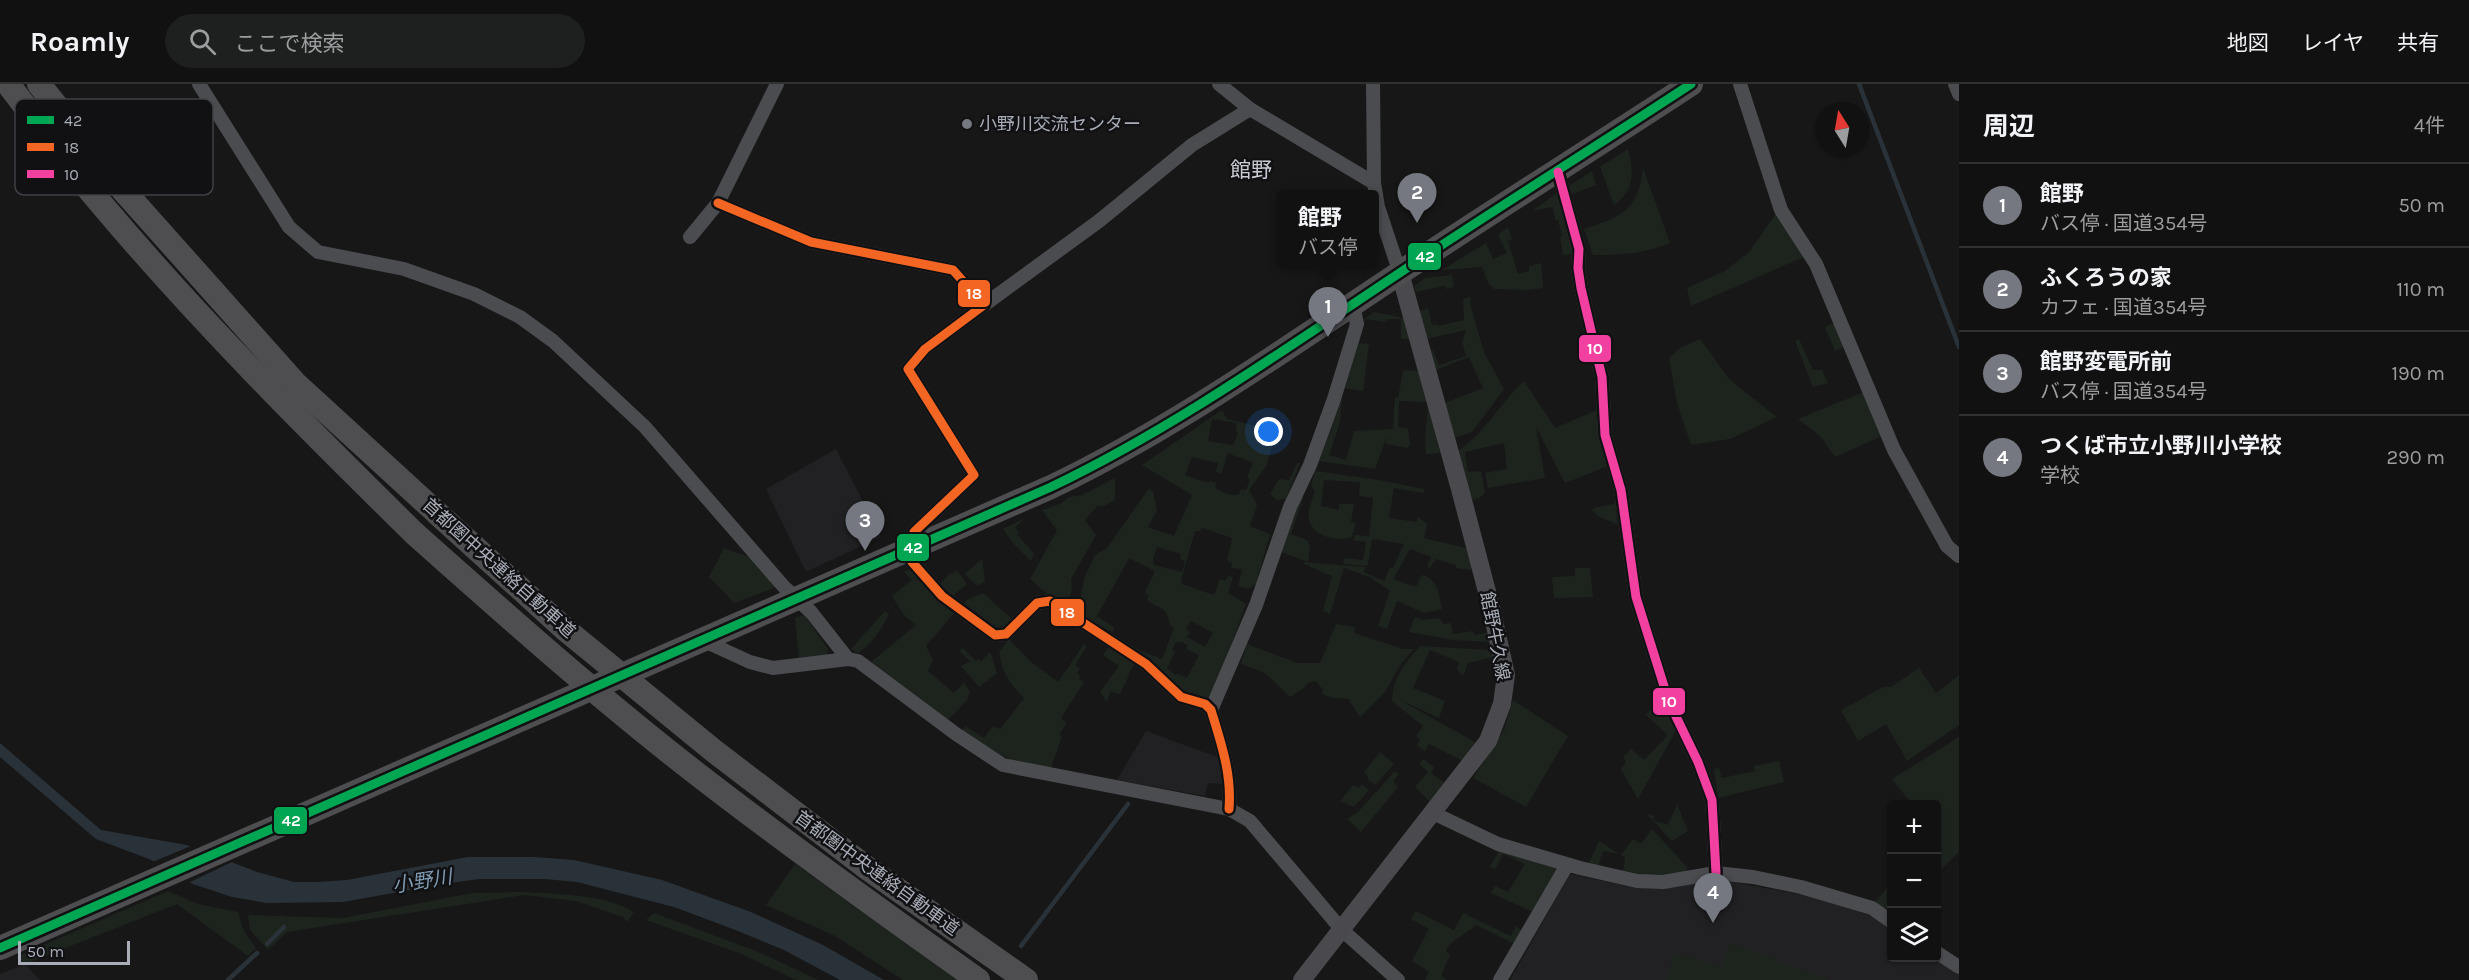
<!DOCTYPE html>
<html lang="ja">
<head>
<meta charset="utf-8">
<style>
	:root { --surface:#111; --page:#1e1f1f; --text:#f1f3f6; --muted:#9c9d9f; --line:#303131; --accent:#757880 }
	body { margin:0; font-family:Karla,"Noto Sans JP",sans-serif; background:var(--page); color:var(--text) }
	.controls { position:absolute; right:18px; bottom:18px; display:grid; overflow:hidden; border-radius:6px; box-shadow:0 2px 4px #0004 }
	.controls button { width:54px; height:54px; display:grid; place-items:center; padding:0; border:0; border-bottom:2px solid var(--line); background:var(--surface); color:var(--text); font:30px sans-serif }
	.compass { position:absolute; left:1815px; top:18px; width:54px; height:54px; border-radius:50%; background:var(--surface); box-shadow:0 2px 4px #0004; rotate:349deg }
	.scale { position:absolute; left:18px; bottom:15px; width:112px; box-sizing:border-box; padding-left:6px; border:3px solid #a8adb8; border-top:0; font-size:16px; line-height:21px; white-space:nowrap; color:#a8adb8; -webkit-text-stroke:4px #111113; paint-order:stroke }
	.you { position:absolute; left:1269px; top:348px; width:21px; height:21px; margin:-15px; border:4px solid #fff; border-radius:50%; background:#1a73e8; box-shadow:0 0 0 9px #1a73e833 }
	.badge { display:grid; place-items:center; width:39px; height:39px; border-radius:50%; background:var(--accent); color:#fff; font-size:20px; font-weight:700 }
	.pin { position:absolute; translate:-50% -50px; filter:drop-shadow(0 2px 3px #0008) }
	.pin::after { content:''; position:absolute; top:32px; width:21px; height:18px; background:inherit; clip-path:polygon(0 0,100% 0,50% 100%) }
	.popup { position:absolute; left:1277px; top:106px; width:102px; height:78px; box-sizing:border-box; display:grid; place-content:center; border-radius:6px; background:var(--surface); filter:drop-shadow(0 2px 4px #0005); font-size:20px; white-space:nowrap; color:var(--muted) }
	.popup b { font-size:22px; color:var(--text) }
	.popup::after { content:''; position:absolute; left:50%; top:100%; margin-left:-12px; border:12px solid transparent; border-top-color:var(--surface) }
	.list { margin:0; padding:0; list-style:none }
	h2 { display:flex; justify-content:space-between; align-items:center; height:78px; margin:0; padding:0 24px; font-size:26px }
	h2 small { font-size:20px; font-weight:400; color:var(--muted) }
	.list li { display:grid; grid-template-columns:39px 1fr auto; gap:18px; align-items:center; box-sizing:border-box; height:84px; padding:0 24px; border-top:2px solid var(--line) }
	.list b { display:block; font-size:22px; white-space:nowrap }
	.list p { margin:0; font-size:20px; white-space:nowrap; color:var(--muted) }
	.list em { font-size:20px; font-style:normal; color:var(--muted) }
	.icon { flex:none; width:33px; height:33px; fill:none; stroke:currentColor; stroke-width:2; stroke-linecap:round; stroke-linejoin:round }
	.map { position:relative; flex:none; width:1959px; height:896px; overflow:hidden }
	header { display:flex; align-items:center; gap:36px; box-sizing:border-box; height:84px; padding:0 30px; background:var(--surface); border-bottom:2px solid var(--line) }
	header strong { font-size:28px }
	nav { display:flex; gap:33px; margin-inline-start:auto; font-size:21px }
	.search { width:420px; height:54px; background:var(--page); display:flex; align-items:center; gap:15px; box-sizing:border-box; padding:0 21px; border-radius:33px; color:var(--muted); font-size:22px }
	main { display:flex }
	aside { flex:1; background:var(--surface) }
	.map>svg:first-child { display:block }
	.built { fill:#212123 }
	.green { fill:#1d241e; fill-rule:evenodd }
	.water { fill:#2a3239 }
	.pier { fill:#171717 }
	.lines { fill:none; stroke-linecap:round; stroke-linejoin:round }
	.stream { stroke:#2a3239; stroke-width:4.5 }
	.street { stroke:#4b4c50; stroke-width:14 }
	.secondary { stroke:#4a4a4e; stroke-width:18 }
	.highway { stroke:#4e4e51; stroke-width:24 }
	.highway-bridge { stroke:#4e4e51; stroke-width:24 }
	.bus-1-casing { stroke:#111113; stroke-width:14 }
	.bus-2-casing { stroke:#111113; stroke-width:14 }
	.bus-3-casing { stroke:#111113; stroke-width:14 }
	.bus-1 { stroke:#00a651; stroke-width:9 }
	.bus-2 { stroke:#f26522; stroke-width:9 }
	.bus-3 { stroke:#f240a1; stroke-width:9 }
	.poi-dot { fill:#757880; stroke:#111113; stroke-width:2 }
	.labels { text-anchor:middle; stroke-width:5; stroke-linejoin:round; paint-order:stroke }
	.poi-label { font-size:18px; fill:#a8adb8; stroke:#111113; text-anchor:start }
	.street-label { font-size:18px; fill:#a8adb8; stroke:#111113 }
	.water-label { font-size:20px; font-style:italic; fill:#7f9bb3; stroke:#111113 }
	.quarter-label { font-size:21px; fill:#c9ccd4; stroke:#111113 }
	.key { fill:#111113; stroke:#3e4045; stroke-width:1.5 }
	.key-label { font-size:16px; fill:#a8adb8 }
	.line-badge { stroke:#111113; stroke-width:2 }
	.badge-label { font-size:16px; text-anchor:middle; font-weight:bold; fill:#fff }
</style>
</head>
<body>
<header>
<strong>Roamly</strong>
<div class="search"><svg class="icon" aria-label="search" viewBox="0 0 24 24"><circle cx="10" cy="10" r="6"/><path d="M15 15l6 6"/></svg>ここで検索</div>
<nav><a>地図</a><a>レイヤ</a><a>共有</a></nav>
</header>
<main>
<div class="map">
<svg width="1959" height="896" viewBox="0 0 1959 896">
	<rect width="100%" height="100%" fill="#171717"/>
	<!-- built -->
	<g class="built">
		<path d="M836 365 881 453 806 488 766 405Z"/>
		<path d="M1146 647 1220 674 1224 700 1208 699 1205 712 1117 696Z"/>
		<path d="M1570 790 1637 804 1678 802 1715 795 1811 812 1875 833 1891 845 1892 874H1932L1959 890V896H1510Z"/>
		<path d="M25 880 40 896H0V890Z"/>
	</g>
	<!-- green -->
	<g class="green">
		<path d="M1628 65C1634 87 1635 106 1614 121L1600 83Z"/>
		<path d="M1643 84 1670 159C1644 170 1620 171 1593 171L1584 145C1621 133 1638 127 1643 84Z"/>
		<path d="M1592 87 1596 101 1572 110 1569 102Z"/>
		<path d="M1557 109 1572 158V170L1563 171 1560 153 1562 152 1558 136H1555L1553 123 1532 127Z"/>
		<path d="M1777 128 1804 173 1691 222 1687 204 1725 187 1749 168Z"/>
		<path d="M1508 143 1512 155 1508 157 1518 190 1529 187V182L1541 179 1543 204 1526 206 1494 205 1488 199 1482 183 1442 186 1486 159 1493 175 1507 169 1498 151Z"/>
		<path d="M1452 191 1454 203 1446 205 1445 202 1416 208 1414 202 1425 194Z"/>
		<path d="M1471 213 1470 220 1484 268 1504 305 1472 348 1454 354 1445 319 1483 304 1469 273 1436 286 1431 266H1433L1439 281 1466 272 1462 258 1466 246 1426 255 1420 227 1428 224 1432 241 1437 240 1438 242 1464 236 1463 215Z"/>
		<path d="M1374 228 1404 234 1411 255H1401V235H1387L1386 238 1365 235 1359 259 1369 260 1363 307 1345 304 1364 235Z"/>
		<path d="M1835 238 1846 262 1835 267 1825 243Z"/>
		<path d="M1700 255 1730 296 1777 333 1730 355 1691 361 1677 319 1669 274 1680 264Z"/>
		<path d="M1799 255 1813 286H1822L1828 299 1813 303 1795 257Z"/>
		<path d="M1403 286 1418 287 1427 318 1399 317 1398 343 1408 344 1410 360 1408 364 1386 360 1387 352 1375 385 1319 377 1342 314 1340 338 1329 371 1346 376 1354 347 1393 345 1395 313 1398 314Z"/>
		<path d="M1524 297 1555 344 1599 325 1608 382 1565 399 1536 343 1545 394 1488 404 1485 389 1507 385 1504 359 1465 368 1468 388 1481 387 1485 409 1479 414 1471 416 1458 367C1485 349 1500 319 1524 297Z"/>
		<path d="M1864 308 1882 352 1835 373 1820 352 1798 335Z"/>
		<path d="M1428 323 1440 369 1426 370C1424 354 1427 339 1428 323Z"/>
		<path d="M1222 326 1227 335 1276 347 1267 381 1249 406 1257 421 1250 442 1270 450 1256 500 1249 505 1238 502 1242 485 1231 484 1232 479 1227 477 1232 454 1202 444 1200 447H1195L1181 496 1182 500 1214 511 1220 495 1225 497 1228 492 1233 493 1228 509 1246 520 1212 614 1189 610 1179 605 1151 575 1135 564 1162 575 1174 544 1170 541C1166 519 1160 527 1147 516L1149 512 1145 508 1155 487 1129 474 1097 532 1115 544 1112 548 1078 529 1084 494 1095 471 1107 464 1149 404 1153 408 1157 426 1148 443 1174 452 1192 411 1142 381ZM1212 335 1237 339 1236 348 1238 349 1233 361 1208 357ZM1228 369 1253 379 1247 394 1250 396 1246 406 1241 405 1238 411 1227 410 1215 404 1217 399 1210 397 1208 399 1185 391 1192 373 1218 379 1216 388 1221 390ZM1157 463 1181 470 1180 475 1185 477 1182 488 1154 481 1153 476ZM1191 537 1213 549 1205 563 1187 553 1190 548 1186 545ZM1176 558H1181L1188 561 1186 565 1199 571 1187 594 1177 590 1175 591 1167 584 1175 568 1172 566Z"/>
		<path d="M1297 379H1300L1286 415 1277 416 1270 410 1279 395 1289 396Z"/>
		<path d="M1315 387 1379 396 1424 405V409L1394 404 1389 434 1416 438 1418 433 1427 440 1424 454 1466 464 1472 484 1470 486 1456 484V481L1436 475 1430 484 1427 483 1431 473 1410 465 1393 495 1416 503 1422 491C1438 494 1439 512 1442 525L1424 529 1397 517 1387 545 1378 542 1390 507 1370 493 1344 484 1330 530 1323 527 1332 492 1304 480V478L1365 483 1364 488 1384 497 1390 483 1393 484 1404 460 1372 455 1368 480 1365 482 1343 480 1344 474 1363 476 1366 458 1353 456 1355 451 1369 452 1373 414 1359 412 1360 398 1324 396 1321 422 1339 426V420H1354L1351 438 1356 439 1352 453C1338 459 1312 452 1309 435 1307 426 1313 415 1315 407L1311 401Z"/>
		<path d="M1115 394V416L1102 423 1098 421 1085 436 1096 451 1071 495 1072 507 1066 520 1051 513 1030 495 1057 446 1042 426 1060 420 1069 413 1082 411Z"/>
		<path d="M1302 410 1303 415 1291 450 1307 456 1310 463 1308 478 1281 468Z"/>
		<path d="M1616 419 1617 440 1598 432 1591 425Z"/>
		<path d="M1025 434 1015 444 1019 448 1017 450 1034 470 1031 477 1013 459 1003 445Z"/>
		<path d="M724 464 752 474 779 502 734 519 709 493Z"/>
		<path d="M982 475 985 497 978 502 964 490Z"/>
		<path d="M911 484 955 528 926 562 933 576 928 587 954 609 964 598 970 608 967 616 947 637 871 578 916 541 904 531 892 512 912 496 904 488Z"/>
		<path d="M1575 484H1590L1593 513 1554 514 1552 493 1575 492Z"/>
		<path d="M957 486 967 500 953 512 940 500 947 492Z"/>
		<path d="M983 509 1012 535 1004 542 996 543 965 520 966 516Z"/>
		<path d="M885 527 889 530C882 545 871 560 858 569L851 565Z"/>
		<path d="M804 531 828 565 827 573 799 574 795 534Z"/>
		<path d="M1415 533 1422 536 1439 534 1444 540 1451 539 1453 550 1473 547 1475 551 1491 548 1492 558 1453 556 1409 548Z"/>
		<path d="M1336 540 1355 543 1354 549 1403 565H1414L1401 580 1385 608 1360 633 1348 615 1332 614 1322 610 1323 606 1316 597 1308 599 1304 604 1290 613 1265 589 1241 580 1247 560 1297 579H1320Z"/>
		<path d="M1009 555 1030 577 1058 598 1084 560 1087 562 1075 581 1080 585 1077 589 1080 592 1079 594 1084 598 1061 634 1067 639 1059 650 1062 652 1050 687C1013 680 992 667 961 647L965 642 984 654 993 642 1000 645 1024 614C1009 600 1003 589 999 568Z"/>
		<path d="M1098 556 1134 580 1120 610 1110 608 1107 618 1100 608 1119 582 1103 571 1108 563Z"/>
		<path d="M1420 562 1491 566 1496 590H1493L1489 574 1468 579 1463 592 1457 585 1459 578 1430 566 1413 604 1445 617 1439 634 1400 616 1475 658 1463 677 1429 660 1425 667 1417 662 1420 655 1416 652 1423 642 1392 617C1393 594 1404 580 1420 562Z"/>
		<path d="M963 564 976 577 978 575 981 577 990 568 991 570 997 589 979 603 961 582 970 577 959 567Z"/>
		<path d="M1919 584 1936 609 1959 591V641L1907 677 1886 640 1858 657 1841 626 1883 603H1891Z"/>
		<path d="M1661 612 1676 646 1638 715 1621 685 1626 678 1623 673 1631 665 1644 676 1668 651 1646 631Z"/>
		<path d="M1513 616 1568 652 1526 723 1473 694 1504 646Z"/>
		<path d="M1959 653V768L1937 789 1936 720H1912L1892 695Z"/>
		<path d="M1380 668 1394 680 1375 701 1367 695 1368 692 1364 688Z"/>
		<path d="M1423 675 1434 683 1431 689 1446 700 1431 719 1415 703 1428 688 1419 680Z"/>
		<path d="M1779 677 1784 698 1718 714 1714 685 1719 684 1722 694 1755 687 1754 682Z"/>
		<path d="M1395 687 1399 690 1393 697 1398 703 1361 748 1347 735 1358 728Z"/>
		<path d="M1362 700 1369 706 1354 723 1340 717 1353 701 1358 704Z"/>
		<path d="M1677 720 1688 747 1672 757 1646 729 1654 732 1653 736 1668 741Z"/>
		<path d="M1652 745 1687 783V790L1643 792 1623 789 1625 773 1621 771 1633 755 1641 760Z"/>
		<path d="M1599 757 1619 770 1603 767 1598 783 1588 781Z"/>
		<path d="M1499 767 1558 784 1533 826 1531 827 1491 809 1495 802 1508 808 1525 780 1503 770 1495 785 1490 783Z"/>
		<path d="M795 780 957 896H903L835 852 766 821Z"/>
		<path d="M1891 799V829L1874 819Z"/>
		<path d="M168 807 198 820 238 828 244 848 256 864 248 872 177 820 25 880 16 873Z"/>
		<path d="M523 808C556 810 606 810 634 828L627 838 623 833 576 817 525 811 287 848 268 866 250 846 248 831 343 834 472 809Z"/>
		<path d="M1415 827 1454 846 1463 829 1511 852 1516 842 1522 846 1515 860 1476 841C1466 851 1453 853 1446 867L1450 871 1441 892 1447 896H1425L1429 888 1412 877 1429 845 1411 835Z"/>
		<path d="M654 829 761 869 818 896H796L742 870 646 836Z"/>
		<path d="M1730 859 1830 896H1665L1675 869 1721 883Z"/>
	</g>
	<!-- water -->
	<path class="water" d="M0 659 101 746 187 761 257 788 294 798H317L347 796 468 773H534L574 776 662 796 751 828 823 861 884 896H840L784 866 733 845 674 823 577 798 545 795H479L443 800 343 818 267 819 232 813 193 800 149 775 96 755 0 673Z"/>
	<!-- pier -->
	<path class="pier" d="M191 762 232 778 188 799 150 779Z"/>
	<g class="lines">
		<!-- stream -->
		<g class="stream">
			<path d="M1859 0 1959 263"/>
			<path d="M267 860 284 843"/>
			<path d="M1021 862 1128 720"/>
			<path d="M228 896 257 869"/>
		</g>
		<!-- street -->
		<g class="street">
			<path d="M199 0 289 143 318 168 404 185 474 210 520 233 553 257 645 343 785 504 811 528 848 575"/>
			<path d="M1219 0 1250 25 1374 99"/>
			<path d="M1373 0 1374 99 1378 123 1400 189"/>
			<path d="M1740 0 1781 126 1816 180 1894 366 1947 462 1959 472"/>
			<path d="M1955 0 1959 10"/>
			<path d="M1558 88 1579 165 1578 184 1581 204 1602 293 1605 351 1621 406 1636 513 1669 618 1698 678 1712 716 1716 789"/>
			<path d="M718 119 811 158 953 186 984 221 925 265 908 285 974 391 914 448 909 464 912 478 942 512 995 551 1006 550 1037 519 1050 517 1146 580 1181 613 1205 620 1211 626C1221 659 1232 690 1229 725"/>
			<path d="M690 153 718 119 777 0"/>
			<path d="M984 221 1099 137 1192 61 1250 25"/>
			<path d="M702 556 750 578 773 584 848 575 858 577 956 650 1003 681 1229 725 1250 737 1342 846 1398 896"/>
			<path d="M1211 626 1256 521 1290 423 1310 381 1334 315 1357 240 1353 221"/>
			<path d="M1433 729 1498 760 1580 784 1637 797 1663 798 1716 789 1753 793 1801 803 1872 824 1892 838"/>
			<path d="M1936 868 1959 883"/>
			<path d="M1500 896 1567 781"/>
		</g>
		<!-- secondary -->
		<path class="secondary" d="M1302 896 1488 657 1502 620 1506 591 1490 519 1460 405 1400 189"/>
		<!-- highway -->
		<g class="highway">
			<path d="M8 0C39 40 69 83 103 122 200 237 307 344 415 450"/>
			<path d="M39 0 123 106 295 299 437 429"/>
			<path d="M0 864 1051 403C1174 344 1285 265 1398 190 1495 125 1594 64 1691 0"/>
		</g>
		<!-- highway-bridge -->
		<g class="highway-bridge">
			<path d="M437 429 566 546 714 667 867 784 1026 896"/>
			<path d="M415 450C506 531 597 612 692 686 786 759 882 828 978 896"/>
		</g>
		<defs>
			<path id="bus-1" d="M0 864 1051 403C1174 344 1285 265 1398 190 1495 125 1594 64 1691 0"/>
			<path id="bus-2" d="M718 119 811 158 953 186 984 221 925 265 908 285 974 391 914 448 909 464 912 478 942 512 995 551 1006 550 1037 519 1050 517 1146 580 1181 613 1205 620 1211 626C1221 659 1232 690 1229 725"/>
			<path id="bus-3" d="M1558 88 1579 165 1578 184 1581 204 1602 293 1605 351 1621 406 1636 513 1669 618 1698 678 1712 716 1716 789"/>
		</defs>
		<!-- bus-1 casing -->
		<use href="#bus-1" class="bus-1-casing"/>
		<!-- bus-2 casing -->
		<use href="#bus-2" class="bus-2-casing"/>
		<!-- bus-3 casing -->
		<use href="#bus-3" class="bus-3-casing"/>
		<!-- bus-1 -->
		<use href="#bus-1" class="bus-1"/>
		<!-- bus-2 -->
		<use href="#bus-2" class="bus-2"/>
		<!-- bus-3 -->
		<use href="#bus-3" class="bus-3"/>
	</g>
	<!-- markers -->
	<circle class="poi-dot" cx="967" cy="40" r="6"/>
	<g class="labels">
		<!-- poi labels -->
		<g class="poi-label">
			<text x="979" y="46">小野川交流センター</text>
		</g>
		<!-- street labels -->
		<g class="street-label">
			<text transform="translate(499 484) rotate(42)" y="6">首都圏中央連絡自動車道</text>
			<text transform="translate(1495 552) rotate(79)" y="6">館野牛久線</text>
			<text transform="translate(877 789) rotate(36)" y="6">首都圏中央連絡自動車道</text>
		</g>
		<!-- water labels -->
		<g class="water-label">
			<text transform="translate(422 797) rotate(-9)" y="7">小野川</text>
		</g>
		<!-- quarter labels -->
		<g class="quarter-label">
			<text x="1251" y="93">館野</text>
		</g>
	</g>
	<!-- legend -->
	<rect x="15" y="15" width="198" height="96" rx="9" class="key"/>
	<rect x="27" y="32" width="27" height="8" fill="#00a651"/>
	<rect x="27" y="59" width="27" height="8" fill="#f26522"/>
	<rect x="27" y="86" width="27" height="8" fill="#f240a1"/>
	<g class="key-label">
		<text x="64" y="42">42</text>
		<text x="64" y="69">18</text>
		<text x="64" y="96">10</text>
	</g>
	<g class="line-badge">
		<rect x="1407" y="158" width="35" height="29" rx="6" fill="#00a651"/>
		<rect x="957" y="195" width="34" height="29" rx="6" fill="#f26522"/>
		<rect x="1578" y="250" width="34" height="29" rx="6" fill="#f240a1"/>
		<rect x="896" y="449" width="34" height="29" rx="6" fill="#00a651"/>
		<rect x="1050" y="514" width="35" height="29" rx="6" fill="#f26522"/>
		<rect x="1652" y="603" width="34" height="29" rx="6" fill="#f240a1"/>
		<rect x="273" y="722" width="35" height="29" rx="6" fill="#00a651"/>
	</g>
	<g class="badge-label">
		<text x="1425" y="178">42</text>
		<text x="974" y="215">18</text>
		<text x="1595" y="270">10</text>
		<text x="913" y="469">42</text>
		<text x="1067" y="534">18</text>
		<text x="1669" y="623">10</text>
		<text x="291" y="742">42</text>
	</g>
</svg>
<div class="controls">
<button>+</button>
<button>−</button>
<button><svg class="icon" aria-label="layers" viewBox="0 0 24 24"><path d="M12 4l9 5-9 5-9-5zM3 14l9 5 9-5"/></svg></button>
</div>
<svg class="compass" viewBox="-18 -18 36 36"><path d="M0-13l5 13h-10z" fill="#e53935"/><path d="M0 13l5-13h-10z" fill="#9c9d9f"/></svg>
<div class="scale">50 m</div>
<div class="you"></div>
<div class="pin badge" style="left:1328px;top:253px">1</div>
<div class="popup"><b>館野</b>バス停</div>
<div class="pin badge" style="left:1417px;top:139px">2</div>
<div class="pin badge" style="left:865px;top:467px">3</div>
<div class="pin badge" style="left:1713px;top:839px">4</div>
</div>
<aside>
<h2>周辺<small>4件</small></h2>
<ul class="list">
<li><span class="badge">1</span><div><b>館野</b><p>バス停 · 国道354号</p></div><em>50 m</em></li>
<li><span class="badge">2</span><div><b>ふくろうの家</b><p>カフェ · 国道354号</p></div><em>110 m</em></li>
<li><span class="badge">3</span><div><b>館野変電所前</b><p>バス停 · 国道354号</p></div><em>190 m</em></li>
<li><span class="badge">4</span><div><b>つくば市立小野川小学校</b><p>学校</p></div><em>290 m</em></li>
</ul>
</aside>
</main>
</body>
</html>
